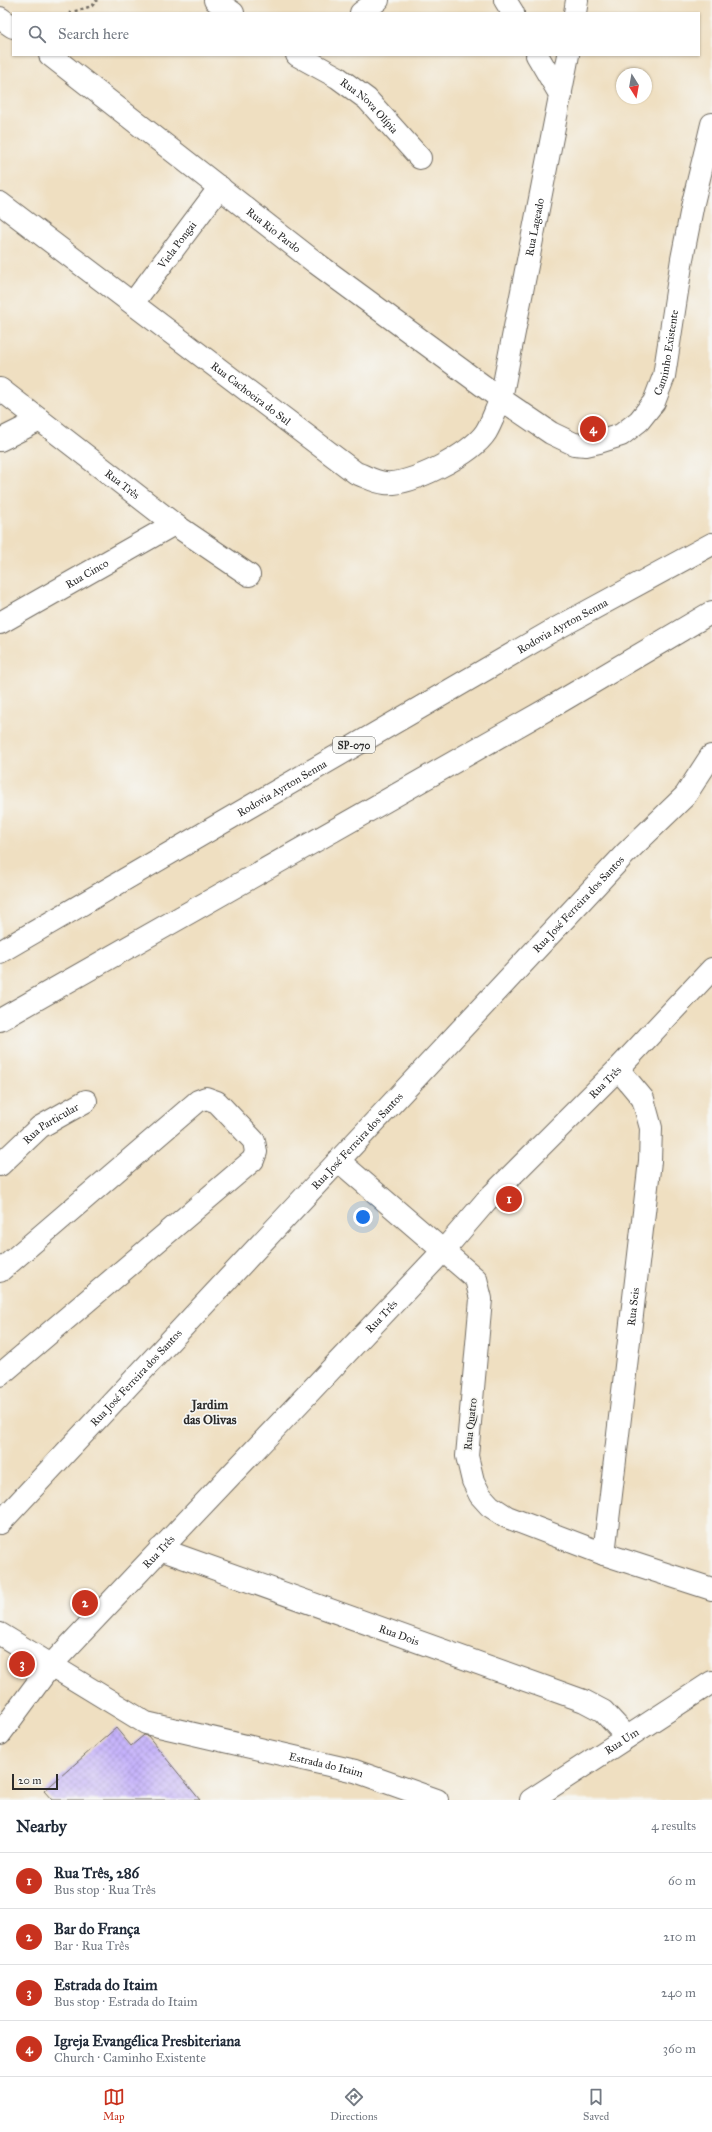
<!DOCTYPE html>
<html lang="en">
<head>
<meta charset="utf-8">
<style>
	:root { --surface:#fff; --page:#f2f2f3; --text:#1f2937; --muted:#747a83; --line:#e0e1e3; --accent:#c8321e }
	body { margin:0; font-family:"IM FELL Great Primer",serif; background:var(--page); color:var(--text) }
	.compass { position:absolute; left:616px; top:68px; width:36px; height:36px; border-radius:50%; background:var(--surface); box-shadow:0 1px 3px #0004; rotate:169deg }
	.scale { position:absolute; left:12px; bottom:10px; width:46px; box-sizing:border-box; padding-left:4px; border:2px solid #2b2b2b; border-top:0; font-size:11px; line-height:14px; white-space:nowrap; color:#2b2b2b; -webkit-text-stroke:3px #f6f6f2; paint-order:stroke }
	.you { position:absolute; left:363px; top:1217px; width:14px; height:14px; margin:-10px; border:3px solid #fff; border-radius:50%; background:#1a73e8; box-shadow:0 0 0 6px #1a73e833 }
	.badge { display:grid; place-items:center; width:26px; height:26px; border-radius:50%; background:var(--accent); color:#fff; font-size:13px; font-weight:700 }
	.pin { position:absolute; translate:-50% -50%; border:2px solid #fff; box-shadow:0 1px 4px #0006 }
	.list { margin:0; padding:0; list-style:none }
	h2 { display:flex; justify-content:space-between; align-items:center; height:52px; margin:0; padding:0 16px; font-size:17px }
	h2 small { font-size:13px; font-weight:400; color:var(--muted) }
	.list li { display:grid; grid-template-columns:26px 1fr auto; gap:12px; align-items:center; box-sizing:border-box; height:56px; padding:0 16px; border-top:1px solid var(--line) }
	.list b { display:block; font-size:15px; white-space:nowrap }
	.list p { margin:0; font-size:13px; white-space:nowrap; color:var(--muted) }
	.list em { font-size:13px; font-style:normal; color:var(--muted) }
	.icon { flex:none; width:22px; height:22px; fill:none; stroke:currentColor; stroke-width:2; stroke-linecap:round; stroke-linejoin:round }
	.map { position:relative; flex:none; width:712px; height:1800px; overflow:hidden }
	.search { position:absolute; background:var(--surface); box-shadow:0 1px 3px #0004; left:12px; right:12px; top:12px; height:44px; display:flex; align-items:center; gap:10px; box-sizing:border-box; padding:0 14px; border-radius:0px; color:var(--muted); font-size:15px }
	.sheet { height:276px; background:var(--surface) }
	nav { display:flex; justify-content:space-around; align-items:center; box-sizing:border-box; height:56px; border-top:1px solid var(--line); background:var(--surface); font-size:11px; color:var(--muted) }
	nav a { display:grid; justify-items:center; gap:2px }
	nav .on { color:var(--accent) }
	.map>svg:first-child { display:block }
	.building { fill:url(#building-cross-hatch) }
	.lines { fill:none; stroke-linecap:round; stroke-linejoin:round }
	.minor-casing { stroke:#706a60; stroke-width:24 }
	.highway-casing { stroke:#706a60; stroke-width:24 }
	.path { stroke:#706a60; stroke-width:2.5; stroke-dasharray:3 3; stroke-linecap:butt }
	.minor { stroke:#fff; stroke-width:22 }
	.highway { stroke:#fff; stroke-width:22 }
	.labels { text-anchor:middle; stroke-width:3.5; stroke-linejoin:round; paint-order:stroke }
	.shield { fill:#f6f6f2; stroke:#686867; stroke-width:1 }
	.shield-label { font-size:10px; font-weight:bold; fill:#2b2b2b }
	.street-label { font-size:11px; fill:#2b2b2b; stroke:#f6f6f2 }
	.quarter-label { font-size:13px; font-weight:bold; fill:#2b2b2b; stroke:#f6f6f2 }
</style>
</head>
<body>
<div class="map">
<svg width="712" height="1800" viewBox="0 0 712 1800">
	<defs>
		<pattern id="building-cross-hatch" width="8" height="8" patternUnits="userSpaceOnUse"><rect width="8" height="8" fill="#c3affc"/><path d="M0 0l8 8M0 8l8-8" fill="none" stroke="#9f8fcc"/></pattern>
	</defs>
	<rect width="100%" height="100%" fill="#f6f6f2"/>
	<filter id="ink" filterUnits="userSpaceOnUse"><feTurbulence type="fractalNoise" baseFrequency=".025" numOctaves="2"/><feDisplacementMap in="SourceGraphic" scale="8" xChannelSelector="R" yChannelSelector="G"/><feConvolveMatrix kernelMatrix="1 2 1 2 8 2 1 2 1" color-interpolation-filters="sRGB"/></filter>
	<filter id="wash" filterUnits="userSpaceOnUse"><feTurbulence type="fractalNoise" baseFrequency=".012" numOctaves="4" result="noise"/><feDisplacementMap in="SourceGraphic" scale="16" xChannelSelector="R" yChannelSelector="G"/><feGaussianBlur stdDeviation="0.9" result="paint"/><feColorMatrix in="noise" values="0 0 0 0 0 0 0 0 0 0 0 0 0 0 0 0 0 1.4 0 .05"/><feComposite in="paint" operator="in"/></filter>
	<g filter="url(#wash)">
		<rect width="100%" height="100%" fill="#efdfc1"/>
		<g id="blocks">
			<!-- building -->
			<g class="building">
				<path d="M595 420 603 426 602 428 585 432 582 431Z"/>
				<path d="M116 1728 131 1746 144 1735 148 1736 200 1800H52L44 1791Z"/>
			</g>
		</g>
	</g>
	<g filter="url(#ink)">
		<use href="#blocks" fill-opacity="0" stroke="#706a60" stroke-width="1"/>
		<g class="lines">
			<defs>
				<g id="minor">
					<path d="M215 0 233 13"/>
					<path d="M505 0 513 13"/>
					<path d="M361 13 378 0"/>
					<path d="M575 13 577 0"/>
					<path d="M0 18 13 27"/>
					<path id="s1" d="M50 55 316 263 501 399 551 433 574 444 586 445 599 442 621 435 639 421 654 402 664 376 682 259 693 203 712 124"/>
					<path id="s2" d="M297 55 337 77 367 99 420 158"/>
					<path d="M537 55 561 96"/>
					<path id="s3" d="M0 203 356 473C365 476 375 482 385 483 410 486 472 454 486 432 492 422 496 409 501 399L568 55"/>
					<path id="s4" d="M133 303 220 187"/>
					<path id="s5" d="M0 389 174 524 249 575"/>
					<path d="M0 440 40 420"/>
					<path id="s6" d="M0 623 174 524"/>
					<path d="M340 1162 476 1279 481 1299 467 1456 473 1481 480 1495 490 1506 507 1517 604 1554 712 1589"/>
					<path id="s7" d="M0 1165 40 1127 86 1101"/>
					<path d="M0 1271 198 1101 206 1098 217 1102 254 1141 256 1152 253 1160 0 1375"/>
					<path id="s8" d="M0 1523 625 854 685 796 711 756"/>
					<path id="s9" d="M160 1549 584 1701 603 1711 627 1737"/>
					<path id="s10" d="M604 1554 650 1161 651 1128 643 1099 618 1069"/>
					<path id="s11" d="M0 1634 146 1723 355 1771 437 1800"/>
					<path id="s12" d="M0 1734 51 1665 443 1251 486 1201 618 1069 712 969"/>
					<path id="s13" d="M531 1800 712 1682"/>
				</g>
				<g id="highway">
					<path id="s14" d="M0 952 550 632 712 544"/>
					<path d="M0 1020 558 703 712 612"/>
				</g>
			</defs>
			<!-- minor casing -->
			<use href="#minor" class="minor-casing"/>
			<!-- highway casing -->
			<use href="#highway" class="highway-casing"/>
			<!-- path -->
			<path class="path" d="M69 13 92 6 97 0"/>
			<!-- minor -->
			<use href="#minor" class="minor"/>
			<!-- highway -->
			<use href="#highway" class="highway"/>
		</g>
	</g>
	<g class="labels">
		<!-- shield labels -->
		<rect class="shield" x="333" y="737" width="42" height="16" rx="3"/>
		<g class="shield-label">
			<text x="354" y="749">SP-070</text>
		</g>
		<!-- street labels -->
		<g class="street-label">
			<text dy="4" stroke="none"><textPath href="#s2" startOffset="89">Rua Nova Olípia</textPath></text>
			<text dy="4" stroke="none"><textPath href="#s3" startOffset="805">Rua Lageado</textPath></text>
			<text dy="4" stroke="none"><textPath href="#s1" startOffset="284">Rua Rio Pardo</textPath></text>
			<text dy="4" stroke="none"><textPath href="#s4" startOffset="73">Viela Pongai</textPath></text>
			<text dy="4" stroke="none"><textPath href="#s1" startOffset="800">Caminho Existente</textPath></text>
			<text dy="4" stroke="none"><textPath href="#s3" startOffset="315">Rua Cachoeira do Sul</textPath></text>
			<text dy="4" stroke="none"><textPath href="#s5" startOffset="155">Rua Três</textPath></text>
			<text dy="4" stroke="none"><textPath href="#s6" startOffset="100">Rua Cinco</textPath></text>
			<text dy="4" stroke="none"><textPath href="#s14" startOffset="650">Rodovia Ayrton Senna</textPath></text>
			<text dy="4" stroke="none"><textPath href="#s14" startOffset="326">Rodovia Ayrton Senna</textPath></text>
			<text dy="4" stroke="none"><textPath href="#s8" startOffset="847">Rua José Ferreira dos Santos</textPath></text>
			<text dy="4" stroke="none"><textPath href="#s12" startOffset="890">Rua Três</textPath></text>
			<text dy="4" stroke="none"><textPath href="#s7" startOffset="66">Rua Particular</textPath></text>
			<text dy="4" stroke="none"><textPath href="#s8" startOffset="523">Rua José Ferreira dos Santos</textPath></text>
			<text dy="4" stroke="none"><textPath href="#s10" startOffset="249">Rua Seis</textPath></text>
			<text dy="4" stroke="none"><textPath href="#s12" startOffset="566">Rua Três</textPath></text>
			<text dy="4" stroke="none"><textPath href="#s8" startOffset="199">Rua José Ferreira dos Santos</textPath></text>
			<text transform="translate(470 1424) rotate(-84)" y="4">Rua Quatro</text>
			<text dy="4" stroke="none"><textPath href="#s12" startOffset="242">Rua Três</textPath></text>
			<text dy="4" stroke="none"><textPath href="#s9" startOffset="254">Rua Dois</textPath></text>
			<text dy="4" stroke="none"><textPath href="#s13" startOffset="108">Rua Um</textPath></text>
			<text dy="4" stroke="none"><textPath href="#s11" startOffset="356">Estrada do Itaim</textPath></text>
		</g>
		<!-- quarter labels -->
		<g class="quarter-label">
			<text x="210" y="1409">Jardim<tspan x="210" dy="15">das Olivas</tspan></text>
		</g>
	</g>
</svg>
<svg class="compass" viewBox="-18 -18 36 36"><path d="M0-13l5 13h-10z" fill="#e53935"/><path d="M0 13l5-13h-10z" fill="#747a83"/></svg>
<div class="scale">20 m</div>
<div class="you"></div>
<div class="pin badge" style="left:509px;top:1199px">1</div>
<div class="pin badge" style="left:85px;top:1603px">2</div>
<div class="pin badge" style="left:22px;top:1664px">3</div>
<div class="pin badge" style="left:593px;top:429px">4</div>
<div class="search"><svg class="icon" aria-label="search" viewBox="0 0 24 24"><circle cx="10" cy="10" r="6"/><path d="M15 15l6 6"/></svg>Search here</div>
</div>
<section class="sheet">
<h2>Nearby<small>4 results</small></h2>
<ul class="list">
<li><span class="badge">1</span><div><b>Rua Três, 286</b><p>Bus stop · Rua Três</p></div><em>60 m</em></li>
<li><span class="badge">2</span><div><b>Bar do França</b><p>Bar · Rua Três</p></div><em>210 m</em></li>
<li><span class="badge">3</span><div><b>Estrada do Itaim</b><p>Bus stop · Estrada do Itaim</p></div><em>240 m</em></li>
<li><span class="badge">4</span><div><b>Igreja Evangélica Presbiteriana</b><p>Church · Caminho Existente</p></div><em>360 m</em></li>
</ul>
</section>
<nav>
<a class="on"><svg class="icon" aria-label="map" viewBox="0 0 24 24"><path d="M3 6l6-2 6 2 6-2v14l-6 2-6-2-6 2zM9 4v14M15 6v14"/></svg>Map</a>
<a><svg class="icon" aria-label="directions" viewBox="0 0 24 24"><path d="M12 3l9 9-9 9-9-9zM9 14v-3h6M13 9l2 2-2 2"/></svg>Directions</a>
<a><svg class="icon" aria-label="saved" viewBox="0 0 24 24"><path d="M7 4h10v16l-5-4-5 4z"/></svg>Saved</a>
</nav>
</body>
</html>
